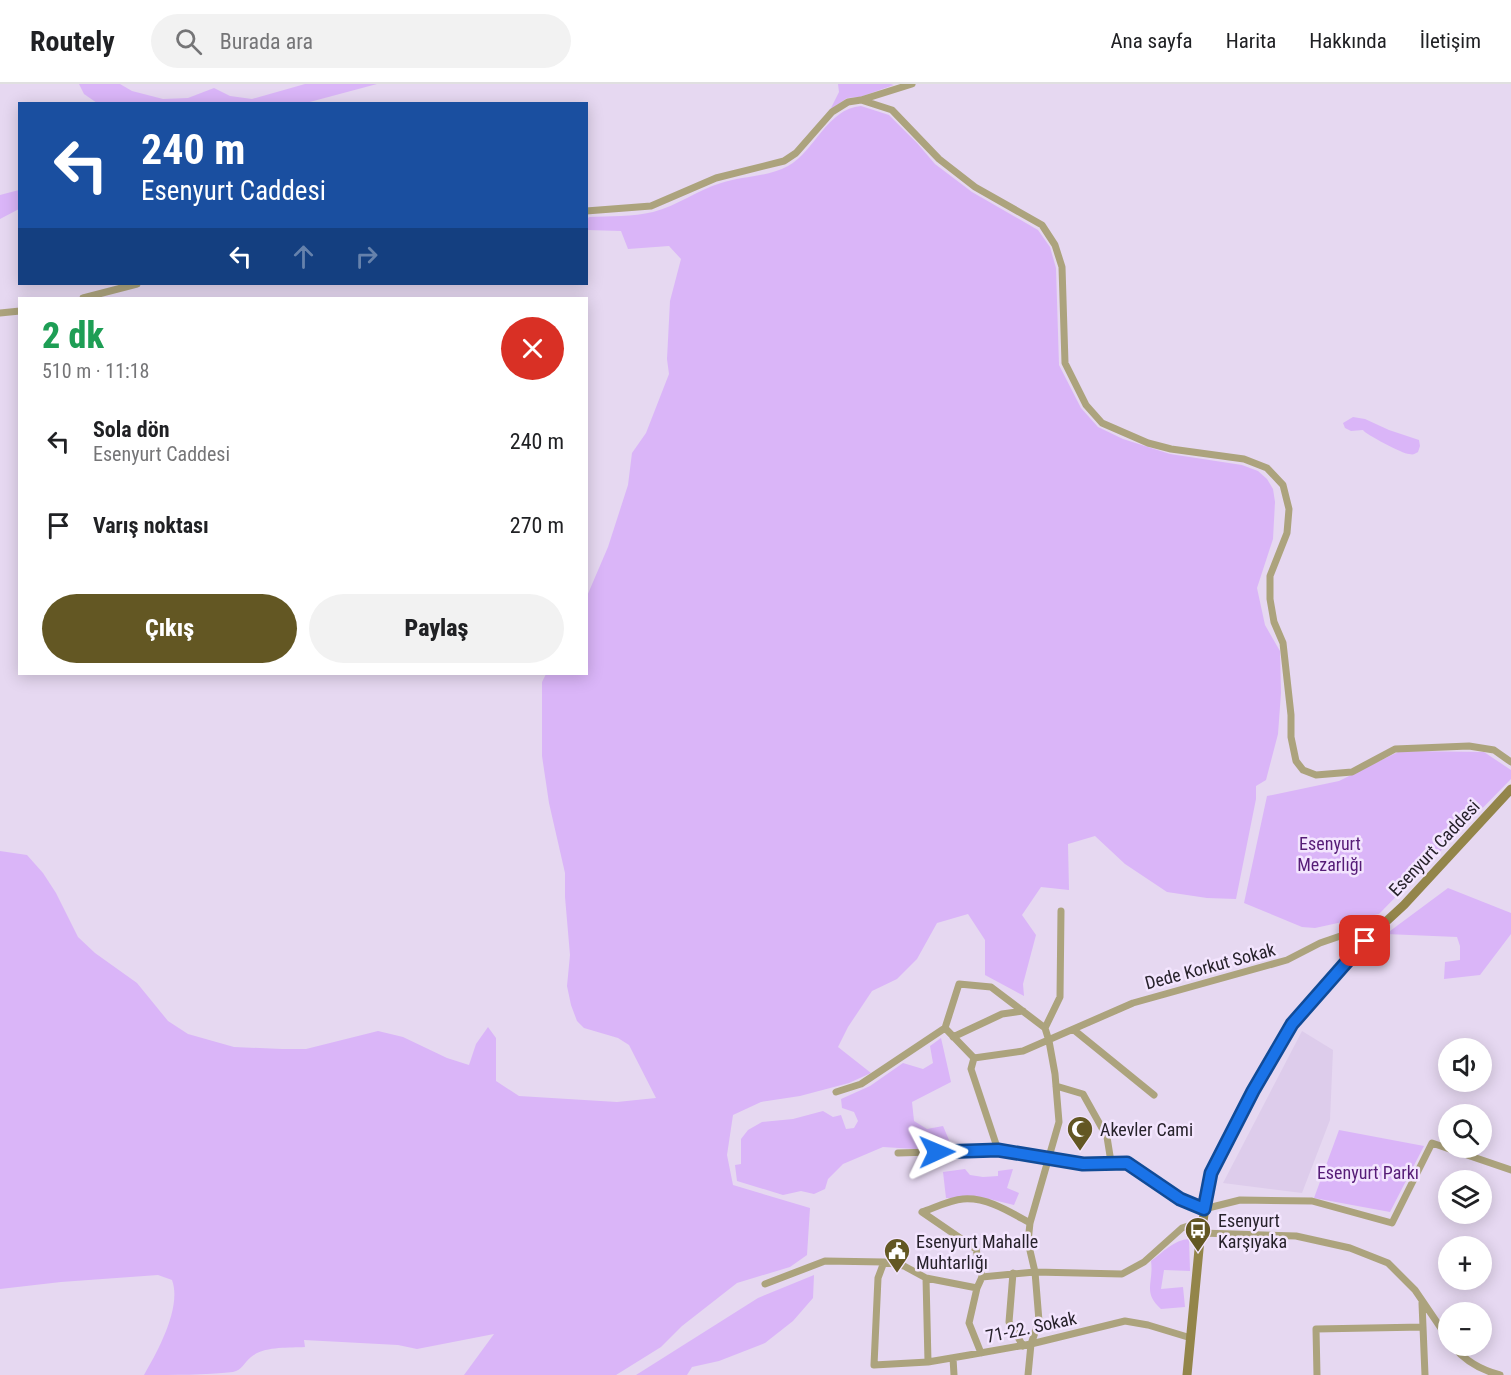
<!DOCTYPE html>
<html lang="tr">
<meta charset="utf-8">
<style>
body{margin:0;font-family:"Roboto Condensed",sans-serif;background:#f2f2f2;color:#202124;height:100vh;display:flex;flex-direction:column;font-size:22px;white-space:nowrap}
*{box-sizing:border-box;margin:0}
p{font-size:20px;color:#757577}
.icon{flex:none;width:33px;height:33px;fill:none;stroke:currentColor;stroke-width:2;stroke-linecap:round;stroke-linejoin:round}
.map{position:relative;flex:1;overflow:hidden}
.side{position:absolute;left:18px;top:213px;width:570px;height:378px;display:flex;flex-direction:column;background:#fff;border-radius:0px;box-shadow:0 3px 15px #0003}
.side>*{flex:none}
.banner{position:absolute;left:18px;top:18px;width:570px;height:183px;border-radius:0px;box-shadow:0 3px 15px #0003;background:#1a4fa0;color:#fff;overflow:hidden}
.buttons{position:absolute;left:1438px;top:954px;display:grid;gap:12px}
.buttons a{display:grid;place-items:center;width:54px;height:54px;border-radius:50%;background:#fff;box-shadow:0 3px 15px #0003;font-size:30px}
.pin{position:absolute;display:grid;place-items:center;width:51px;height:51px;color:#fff;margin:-26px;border-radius:12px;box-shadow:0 3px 9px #0006}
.me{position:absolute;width:66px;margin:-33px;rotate:89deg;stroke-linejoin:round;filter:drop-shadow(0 0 4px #0008)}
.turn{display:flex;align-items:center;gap:21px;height:126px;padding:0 24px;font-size:27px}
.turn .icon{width:78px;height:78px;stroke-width:2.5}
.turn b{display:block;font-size:42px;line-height:51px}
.lanes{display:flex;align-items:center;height:57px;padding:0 24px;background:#0003;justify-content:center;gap:30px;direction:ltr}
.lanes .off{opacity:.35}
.round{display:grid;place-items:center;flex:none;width:63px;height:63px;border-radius:32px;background:#f2f2f2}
.overview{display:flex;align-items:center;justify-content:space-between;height:102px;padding:0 24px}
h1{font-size:36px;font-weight:800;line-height:45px;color:#1e9e55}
.action{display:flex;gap:12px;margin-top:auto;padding:12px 24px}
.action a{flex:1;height:69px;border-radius:36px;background:#635723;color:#fff;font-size:24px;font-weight:800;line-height:69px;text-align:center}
.action a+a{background:#f2f2f2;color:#202124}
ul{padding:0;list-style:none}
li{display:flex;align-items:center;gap:18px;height:84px;padding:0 24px}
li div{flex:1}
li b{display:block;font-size:22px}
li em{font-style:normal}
header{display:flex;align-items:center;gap:36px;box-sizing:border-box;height:84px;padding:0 30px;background:#fff;border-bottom:2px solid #e0e0e0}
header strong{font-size:28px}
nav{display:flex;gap:33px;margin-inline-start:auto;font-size:21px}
.search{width:420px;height:54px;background:#f2f2f2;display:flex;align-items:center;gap:15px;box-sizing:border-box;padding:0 21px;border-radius:33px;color:#757577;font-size:22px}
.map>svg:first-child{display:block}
.built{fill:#ddcceb}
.green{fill:#dab5f8}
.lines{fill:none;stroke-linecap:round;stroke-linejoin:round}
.street{stroke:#aca37d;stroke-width:7}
.secondary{stroke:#93854a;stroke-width:9}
.route-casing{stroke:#114b97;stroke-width:15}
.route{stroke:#1a73e8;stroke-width:10}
.labels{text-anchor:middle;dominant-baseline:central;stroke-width:5;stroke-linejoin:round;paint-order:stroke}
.park-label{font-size:18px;fill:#561c77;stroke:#f3e5fe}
.street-label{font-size:18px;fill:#27222b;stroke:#f3e5fe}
.poi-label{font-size:18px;fill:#27222b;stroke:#f3e5fe;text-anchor:start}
</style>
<header>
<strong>Routely</strong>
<div class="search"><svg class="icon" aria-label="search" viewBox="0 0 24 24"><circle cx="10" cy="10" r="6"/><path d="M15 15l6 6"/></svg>Burada ara</div>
<nav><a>Ana sayfa</a><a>Harita</a><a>Hakkında</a><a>İletişim</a></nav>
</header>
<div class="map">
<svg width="1511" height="1291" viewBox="0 0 1511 1291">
<rect width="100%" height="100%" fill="#e6d8f1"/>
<!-- built -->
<path class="built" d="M 1302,947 L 1333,966 L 1330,1036 L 1302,1109 L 1223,1099 Z"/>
<!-- green -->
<path class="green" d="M 79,0 L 120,0 L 132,7 L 163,15 L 188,14 L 214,4 L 230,12 L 252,15 L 305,0 L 377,0 L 306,19 L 97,19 L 84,10 Z
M 838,0 L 891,0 L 894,1 L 860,13 L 847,14 L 830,26 L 839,8 Z
M 861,22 L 889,31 L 917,59 L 935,80 L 972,108 L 1038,146 L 1050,163 L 1056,184 L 1059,281 L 1081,324 L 1098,343 L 1123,355 L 1170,370 L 1242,381 L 1258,387 L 1267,395 L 1273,405 L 1275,418 L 1273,455 L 1257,504 L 1265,541 L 1280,567 L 1281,609 L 1278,650 L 1266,696 L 1256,702 L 1256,715 L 1236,815 L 1207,814 L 1167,808 L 1125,780 L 1095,752 L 1068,760 L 1069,806 L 1041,803 L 1022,831 L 1036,851 L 1023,900 L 1024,912 L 985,891 L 985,856 L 968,830 L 937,839 L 917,875 L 897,895 L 872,907 L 848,943 L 838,963 L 871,989 L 849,999 L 800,1012 L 761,1018 L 733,1031 L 727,1071 L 733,1101 L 810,1124 L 807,1171 L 790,1183 L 737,1199 L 682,1242 L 661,1263 L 616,1291 L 464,1291 L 494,1250 L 417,1265 L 398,1261 L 304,1256 L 305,1263 C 288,1264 264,1262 251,1273 C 244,1279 242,1286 233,1288 C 205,1291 173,1291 144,1291 C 158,1267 182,1223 172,1196 L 158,1191 L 61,1198 L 0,1205 L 0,767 L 27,771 L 43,789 L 56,809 L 78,853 L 95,869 L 137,899 L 168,937 L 188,950 L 234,963 L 282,965 L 306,965 L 378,947 L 403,953 L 447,974 L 469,981 L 476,960 L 488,943 L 496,954 L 496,997 L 519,1012 L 617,1018 L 656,1014 L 629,961 L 618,954 L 584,944 L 577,937 L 571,921 L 567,902 L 570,871 L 565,813 L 565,789 L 549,719 L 542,672 L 542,598 L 546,590 L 586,590 L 587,512 L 608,463 L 628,401 L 632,369 L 646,349 L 669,290 L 667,275 L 670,217 L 681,175 L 669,162 L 628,165 L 621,147 L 587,146 L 587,136 L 589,133 C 609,132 633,133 653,128 C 677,122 697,106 721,99 C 742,92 768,93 788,82 C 815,67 827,25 861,22 Z
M 19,106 L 19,125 L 0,135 L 0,111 Z
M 1353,333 L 1365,335 L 1389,346 L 1419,356 L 1420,362 L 1418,368 C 1414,370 1414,371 1409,370 C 1403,370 1365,350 1363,346 L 1351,347 L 1345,344 L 1343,339 Z
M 1400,667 L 1484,668 L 1511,686 L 1511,695 L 1379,830 L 1315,844 L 1302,843 L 1244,819 L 1267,712 L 1339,697 Z
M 1448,804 L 1511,829 L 1511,850 L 1480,891 L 1444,895 L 1445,878 L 1460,876 L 1460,862 L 1457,853 L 1386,850 Z
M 941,954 L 951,998 L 912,1018 L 914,1037 L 927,1045 L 943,1042 L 952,1063 L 915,1065 L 883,1063 L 843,1080 L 828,1095 L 825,1105 L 814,1110 L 801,1107 L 783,1111 L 737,1097 L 735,1081 L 741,1080 L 741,1055 L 748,1046 L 762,1038 L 793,1035 L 823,1027 L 833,1033 L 841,1031 L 846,1045 L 854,1044 L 858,1037 L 854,1028 L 842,1024 L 841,1015 L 870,1002 L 903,979 L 923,985 L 933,979 L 930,962 Z
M 1339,1046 L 1424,1062 L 1390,1128 L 1314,1114 Z
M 965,1085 L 970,1091 L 983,1093 L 998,1092 L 998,1087 L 1013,1085 L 1007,1104 L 1019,1109 L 1014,1121 L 985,1114 L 946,1114 L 943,1088 Z
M 1189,1155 L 1190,1187 L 1164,1186 L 1161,1205 L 1183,1203 L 1185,1223 L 1161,1225 C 1142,1208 1154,1199 1151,1177 C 1163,1168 1174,1156 1189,1155 Z
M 814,1191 L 813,1214 L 793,1237 L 765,1259 L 719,1277 L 692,1283 L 687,1291 L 636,1291 L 758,1214 Z"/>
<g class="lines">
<!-- street -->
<path class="street" d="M 861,16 L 912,0
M 586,127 L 651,122 L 716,94 L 784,77 L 796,69 L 832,28 L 848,18 L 861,16 L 892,26 L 939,75 L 975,103 L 1042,141 L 1055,161 L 1062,183 L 1065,279 L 1086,321 L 1102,339 L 1148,359 L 1171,365 L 1244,375 L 1267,384 L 1283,401 L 1289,425 L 1287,449 L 1270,492 L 1270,515 L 1274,538 L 1283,559 L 1291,631 L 1291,653 L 1296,677 L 1303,686 L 1316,691 L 1352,688 L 1395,665 L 1469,662 L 1494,666 L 1511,678
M 83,214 L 137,200
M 0,229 L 20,227
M 945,944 L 959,900 L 991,903 L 1045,944 L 1049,957 L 1055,990 L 1059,1038 L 1030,1139 L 1028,1158 L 1035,1188 L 1039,1237 L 1031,1260 L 1028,1291
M 945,944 L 974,974
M 1045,944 L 1060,913 L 1061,827
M 1074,946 L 1154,1011
M 953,953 L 1002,930 L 1023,927
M 974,974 L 1023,967 L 1133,919 L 1287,876 L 1320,859 L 1355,847 L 1380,844
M 974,974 L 971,985 L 998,1066
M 1056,1002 L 1083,1010 L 1107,1053 L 1111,1078
M 836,1008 L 861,1000 L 945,944
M 898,1069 L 998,1066 L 1083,1080 L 1127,1079 L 1180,1115 L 1204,1125 L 1240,1116 L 1312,1117 L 1392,1139 L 1432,1059 L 1511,1086
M 922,1128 L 976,1165 L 982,1193 L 977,1204 L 969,1239 L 981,1269
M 922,1128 C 934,1124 950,1116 963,1115 C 987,1113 1010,1128 1030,1139
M 1201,1149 L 1296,1152 L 1350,1164 L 1388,1179 L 1415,1206 L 1449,1256
M 884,1178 L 878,1194 L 874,1281 L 928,1278 L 969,1271 L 1031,1260 L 1125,1237 L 1148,1241 L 1191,1254
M 1013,1189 L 1009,1238 L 1023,1262
M 982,1193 L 1035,1188 L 1122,1190 L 1144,1178 L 1182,1144 L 1203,1137
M 926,1194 L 928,1278
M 765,1200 L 825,1177 L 884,1178 L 904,1182 L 926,1194 L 977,1204
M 1422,1219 L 1425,1291
M 1453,1262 C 1465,1277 1481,1286 1500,1291
M 953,1274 L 954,1291
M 1317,1291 L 1316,1245 L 1423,1243"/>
<!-- secondary -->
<path class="secondary" d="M 1187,1291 L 1200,1155 L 1211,1088 L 1253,1007 L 1292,940 L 1365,857 L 1404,821 L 1511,705"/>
</g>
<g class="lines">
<!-- route casing -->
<g class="route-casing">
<path id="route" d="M 937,1068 L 998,1066 L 1083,1080 L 1127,1079 L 1180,1115 L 1204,1125 L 1211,1089 L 1253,1007 L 1292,940 L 1365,857"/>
</g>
<!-- route -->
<use href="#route" class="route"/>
</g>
<!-- icons -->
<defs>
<g id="mosque-pin" transform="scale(1.35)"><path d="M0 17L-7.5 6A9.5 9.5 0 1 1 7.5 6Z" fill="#635723" stroke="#f3e5fe"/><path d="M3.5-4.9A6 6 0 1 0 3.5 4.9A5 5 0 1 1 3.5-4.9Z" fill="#fff"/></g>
<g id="bus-pin" transform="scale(1.35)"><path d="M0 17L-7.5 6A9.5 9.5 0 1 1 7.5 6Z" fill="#635723" stroke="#f3e5fe"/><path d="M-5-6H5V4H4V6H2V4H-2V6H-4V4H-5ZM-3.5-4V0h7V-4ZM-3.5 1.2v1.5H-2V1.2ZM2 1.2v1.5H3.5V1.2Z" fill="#fff"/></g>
<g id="civic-pin" transform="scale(1.35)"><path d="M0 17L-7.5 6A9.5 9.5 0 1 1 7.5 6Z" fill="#635723" stroke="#f3e5fe"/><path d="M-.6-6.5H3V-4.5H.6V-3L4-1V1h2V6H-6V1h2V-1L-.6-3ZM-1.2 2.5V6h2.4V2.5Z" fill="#fff"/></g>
</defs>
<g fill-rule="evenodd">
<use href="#mosque-pin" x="1080" y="1045"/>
<use href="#bus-pin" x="1198" y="1146"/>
<use href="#civic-pin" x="897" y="1167"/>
</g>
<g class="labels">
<!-- park labels -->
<g class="park-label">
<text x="1330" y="759">Esenyurt<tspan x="1330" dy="21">Mezarlığı</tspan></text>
<text x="1368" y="1088">Esenyurt Parkı</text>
</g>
<!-- street labels -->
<g class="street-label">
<text transform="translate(1434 764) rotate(-47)">Esenyurt Caddesi</text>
<text transform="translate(1210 882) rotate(-15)">Dede Korkut Sokak</text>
<text transform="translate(1031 1243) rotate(-12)">71-22. Sokak</text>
</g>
<!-- poi labels -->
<g class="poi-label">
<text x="1100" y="1045">Akevler Cami</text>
<text x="1218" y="1136">Esenyurt<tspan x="1218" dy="21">Karşıyaka</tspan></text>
<text x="916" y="1157">Esenyurt Mahalle<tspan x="916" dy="21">Muhtarlığı</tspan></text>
</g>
</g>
</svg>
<div class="buttons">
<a><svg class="icon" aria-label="sound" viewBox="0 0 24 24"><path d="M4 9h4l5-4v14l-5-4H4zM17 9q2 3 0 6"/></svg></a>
<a><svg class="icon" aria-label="search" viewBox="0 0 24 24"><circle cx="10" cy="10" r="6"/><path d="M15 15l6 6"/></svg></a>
<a><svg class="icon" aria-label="layers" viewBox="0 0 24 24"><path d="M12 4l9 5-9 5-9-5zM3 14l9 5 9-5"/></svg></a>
<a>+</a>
<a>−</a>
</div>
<div class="pin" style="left:1365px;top:857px;background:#d93025"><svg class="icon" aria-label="arrive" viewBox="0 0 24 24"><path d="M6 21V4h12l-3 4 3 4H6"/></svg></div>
<svg class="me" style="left:937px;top:1068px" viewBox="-20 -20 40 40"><path d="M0-17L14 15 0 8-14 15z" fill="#1a73e8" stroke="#fff" stroke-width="4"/></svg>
<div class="banner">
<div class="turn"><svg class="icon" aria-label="left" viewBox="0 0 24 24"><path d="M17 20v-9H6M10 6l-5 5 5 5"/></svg><div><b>240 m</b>Esenyurt Caddesi</div></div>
<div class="lanes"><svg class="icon" aria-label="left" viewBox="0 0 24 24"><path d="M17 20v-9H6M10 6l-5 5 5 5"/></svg><svg class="icon off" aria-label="ahead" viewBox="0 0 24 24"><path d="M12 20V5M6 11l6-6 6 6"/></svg><svg class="icon off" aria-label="right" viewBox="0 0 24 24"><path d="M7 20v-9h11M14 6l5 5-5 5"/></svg></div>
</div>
<section class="side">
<div class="overview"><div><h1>2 dk</h1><p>510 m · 11:18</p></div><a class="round" style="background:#d93025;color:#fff"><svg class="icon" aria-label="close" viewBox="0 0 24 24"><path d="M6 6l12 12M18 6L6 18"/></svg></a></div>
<ul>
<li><svg class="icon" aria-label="left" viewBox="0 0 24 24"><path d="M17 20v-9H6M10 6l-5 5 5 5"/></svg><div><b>Sola dön</b><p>Esenyurt Caddesi</p></div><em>240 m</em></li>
<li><svg class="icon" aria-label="arrive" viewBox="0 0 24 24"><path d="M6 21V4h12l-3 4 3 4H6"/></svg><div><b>Varış noktası</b></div><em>270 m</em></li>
</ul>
<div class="action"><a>Çıkış</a><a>Paylaş</a></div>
</section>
</div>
